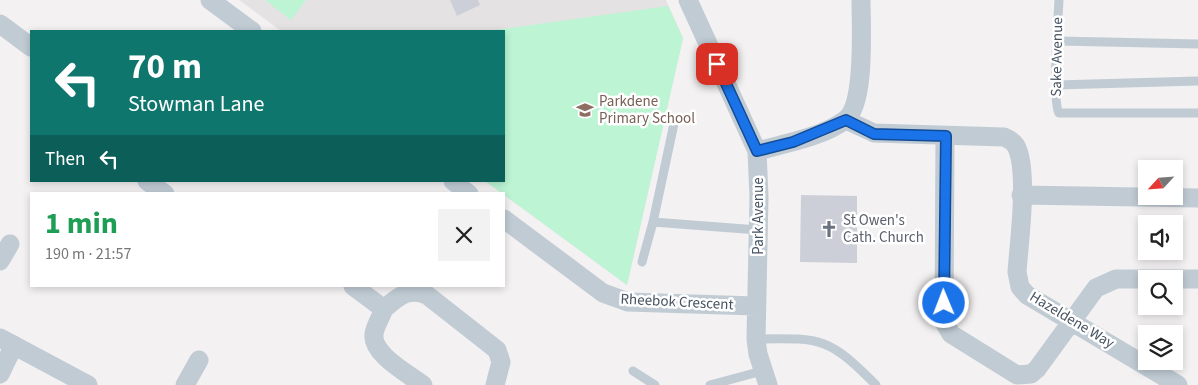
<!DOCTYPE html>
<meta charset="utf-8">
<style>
body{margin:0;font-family:"Source Sans 3",sans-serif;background:#f2f2f2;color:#222;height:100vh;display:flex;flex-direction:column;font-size:19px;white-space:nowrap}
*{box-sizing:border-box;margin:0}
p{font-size:16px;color:#767676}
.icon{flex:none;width:28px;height:28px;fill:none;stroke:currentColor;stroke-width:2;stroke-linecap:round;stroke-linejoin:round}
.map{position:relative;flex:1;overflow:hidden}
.sheet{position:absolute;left:30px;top:192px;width:475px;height:95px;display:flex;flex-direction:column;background:#fff;border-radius:0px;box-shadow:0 2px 8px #0003}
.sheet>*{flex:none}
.banner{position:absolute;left:30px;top:30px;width:475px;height:152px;border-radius:0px;box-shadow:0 2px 8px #0003;background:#0f766e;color:#fff;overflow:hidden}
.needle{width:32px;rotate:244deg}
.fabs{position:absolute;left:1138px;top:160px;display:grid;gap:10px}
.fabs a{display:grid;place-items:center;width:45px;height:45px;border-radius:0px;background:#fff;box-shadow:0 2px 8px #0003;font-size:25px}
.pin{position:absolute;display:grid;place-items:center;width:42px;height:42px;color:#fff;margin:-21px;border-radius:10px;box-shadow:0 2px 8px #0006}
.me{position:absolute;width:55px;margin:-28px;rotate:359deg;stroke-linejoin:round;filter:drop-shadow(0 0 4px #0008)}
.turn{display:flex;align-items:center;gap:18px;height:105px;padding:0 15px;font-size:22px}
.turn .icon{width:65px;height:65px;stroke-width:2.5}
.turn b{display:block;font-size:35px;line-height:42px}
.then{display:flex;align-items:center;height:48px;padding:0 15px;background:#0003;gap:10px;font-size:19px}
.round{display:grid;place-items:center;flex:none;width:52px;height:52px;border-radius:0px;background:#f2f2f2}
.overview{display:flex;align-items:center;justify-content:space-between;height:85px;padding:0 15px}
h1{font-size:30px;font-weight:700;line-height:38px;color:#1e9e55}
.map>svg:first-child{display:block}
.education{fill:#e5e2e3}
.green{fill:#bcf4d4}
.building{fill:#cccfd7}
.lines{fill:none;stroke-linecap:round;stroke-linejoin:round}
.lane{stroke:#c0cbd4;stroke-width:9}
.street{stroke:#c0cbd4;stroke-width:19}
.route-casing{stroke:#114b97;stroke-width:12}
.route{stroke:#1a73e8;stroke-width:9}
.labels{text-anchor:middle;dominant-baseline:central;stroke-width:5;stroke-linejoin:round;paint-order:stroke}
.street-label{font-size:15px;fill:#465361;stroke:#fff}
.education-label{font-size:15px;fill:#785e54;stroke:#fff;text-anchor:start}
.worship-label{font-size:15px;fill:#5b616d;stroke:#fff;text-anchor:start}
</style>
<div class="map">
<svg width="1198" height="385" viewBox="0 0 1198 385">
<rect width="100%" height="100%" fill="#f3f1f1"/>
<!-- education -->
<path class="education" d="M 239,0 L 666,0 L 683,38 L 627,285 L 485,181 L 504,181 L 504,31 L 281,31 Z"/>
<!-- green -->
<path class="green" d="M 265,0 L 306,0 L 291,20 Z
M 668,6 L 683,38 L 627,285 L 485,181 L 504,181 L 504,31 L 488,31 Z"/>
<!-- building -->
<path class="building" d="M 450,0 L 478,0 L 480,5 L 457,16 Z
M 801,195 L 857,196 L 857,263 L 800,262 Z"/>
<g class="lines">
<!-- lane -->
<path class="lane" d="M 1059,0 C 1058,19 1052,102 1059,113 L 1198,113
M 1058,41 L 1198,44
M 1056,85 L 1198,81
M 675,119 L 653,222 L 758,230
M 642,262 L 653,222
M 756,339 C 823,338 828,337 876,385
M 633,371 L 655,385
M 710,385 L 762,371"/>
<!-- street -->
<path class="street" d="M 210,0 L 252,31
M 688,0 L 757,151 L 759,197 L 756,339 L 758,354 L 768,385
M 0,24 L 31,47
M 846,120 L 874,133 L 1004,137 C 1009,139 1013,141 1016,146 C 1029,170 1019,243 1017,272 L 1020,287 L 1027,295 L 1178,385
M 945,136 L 944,322 L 951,334 L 1017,375 L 1031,374 L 1037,369 L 1096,288 L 1116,279 L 1198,279
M 757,151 C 783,144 823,137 845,120 C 866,105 861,26 861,0
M 147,181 L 165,194
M 453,181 L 469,194
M 1021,195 L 1198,198
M 504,219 L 603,293 L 628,302 L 756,306
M 0,261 L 10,244
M 353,286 L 384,309 C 381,317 375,326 374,334 C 371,354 409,374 423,385
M 384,309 C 398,297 408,287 427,295 L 497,350 L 501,362 L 495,385
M 0,338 L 88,385
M 0,374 L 14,345
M 185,385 L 199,360"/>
</g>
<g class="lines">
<!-- route casing -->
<g class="route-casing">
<path id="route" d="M 717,64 L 757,151 L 793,142 L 846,120 L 874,134 L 946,136 L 944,303"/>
</g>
<!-- route -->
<use href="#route" class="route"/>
</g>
<!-- icons -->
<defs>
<g id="school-bare" transform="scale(1.35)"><path d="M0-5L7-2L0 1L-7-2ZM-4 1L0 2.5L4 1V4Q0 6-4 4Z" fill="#8d6e63" stroke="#fff" stroke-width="2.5" paint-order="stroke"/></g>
<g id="church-bare" transform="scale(1.35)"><path d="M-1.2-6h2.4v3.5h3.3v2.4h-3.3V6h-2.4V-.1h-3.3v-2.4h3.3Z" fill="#6b7280" stroke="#fff" stroke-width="2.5" paint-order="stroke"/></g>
</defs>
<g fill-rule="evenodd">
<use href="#school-bare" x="585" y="110"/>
<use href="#church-bare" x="829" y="229"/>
</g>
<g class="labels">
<!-- street labels -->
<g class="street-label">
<text transform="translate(1057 57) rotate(-89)">Sake Avenue</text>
<text transform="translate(758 216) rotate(-90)">Park Avenue</text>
<text transform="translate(677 302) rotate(3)">Rheebok Crescent</text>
<text transform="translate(1072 320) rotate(31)">Hazeldene Way</text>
</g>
<!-- education labels -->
<g class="education-label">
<text x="599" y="101">Parkdene<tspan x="599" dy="17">Primary School</tspan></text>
</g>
<!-- worship labels -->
<g class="worship-label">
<text x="843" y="220">St Owen's<tspan x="843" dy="17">Cath. Church</tspan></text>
</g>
</g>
</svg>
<div class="fabs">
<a><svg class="needle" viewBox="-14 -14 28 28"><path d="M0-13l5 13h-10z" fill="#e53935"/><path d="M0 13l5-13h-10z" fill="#767676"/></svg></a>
<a><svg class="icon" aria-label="sound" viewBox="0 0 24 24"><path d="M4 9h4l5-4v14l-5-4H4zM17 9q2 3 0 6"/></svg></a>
<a><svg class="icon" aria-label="search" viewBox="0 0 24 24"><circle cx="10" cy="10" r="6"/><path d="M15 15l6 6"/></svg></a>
<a><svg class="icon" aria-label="layers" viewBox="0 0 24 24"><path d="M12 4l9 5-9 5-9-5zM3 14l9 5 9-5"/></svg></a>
</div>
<div class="pin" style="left:717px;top:64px;background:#d93025"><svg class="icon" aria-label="arrive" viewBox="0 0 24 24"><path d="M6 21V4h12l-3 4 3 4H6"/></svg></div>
<svg class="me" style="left:944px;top:303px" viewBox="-20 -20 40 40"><circle r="17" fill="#1a73e8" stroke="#fff" stroke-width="3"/><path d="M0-11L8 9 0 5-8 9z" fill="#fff"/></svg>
<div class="banner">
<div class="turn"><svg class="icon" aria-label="left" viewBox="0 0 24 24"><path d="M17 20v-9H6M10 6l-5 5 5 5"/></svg><div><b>70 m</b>Stowman Lane</div></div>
<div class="then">Then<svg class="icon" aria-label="left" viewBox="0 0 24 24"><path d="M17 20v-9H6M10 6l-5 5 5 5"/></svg></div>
</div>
<section class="sheet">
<div class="overview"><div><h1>1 min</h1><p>190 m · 21:57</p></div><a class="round"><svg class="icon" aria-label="close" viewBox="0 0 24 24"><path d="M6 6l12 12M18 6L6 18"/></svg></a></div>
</section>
</div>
